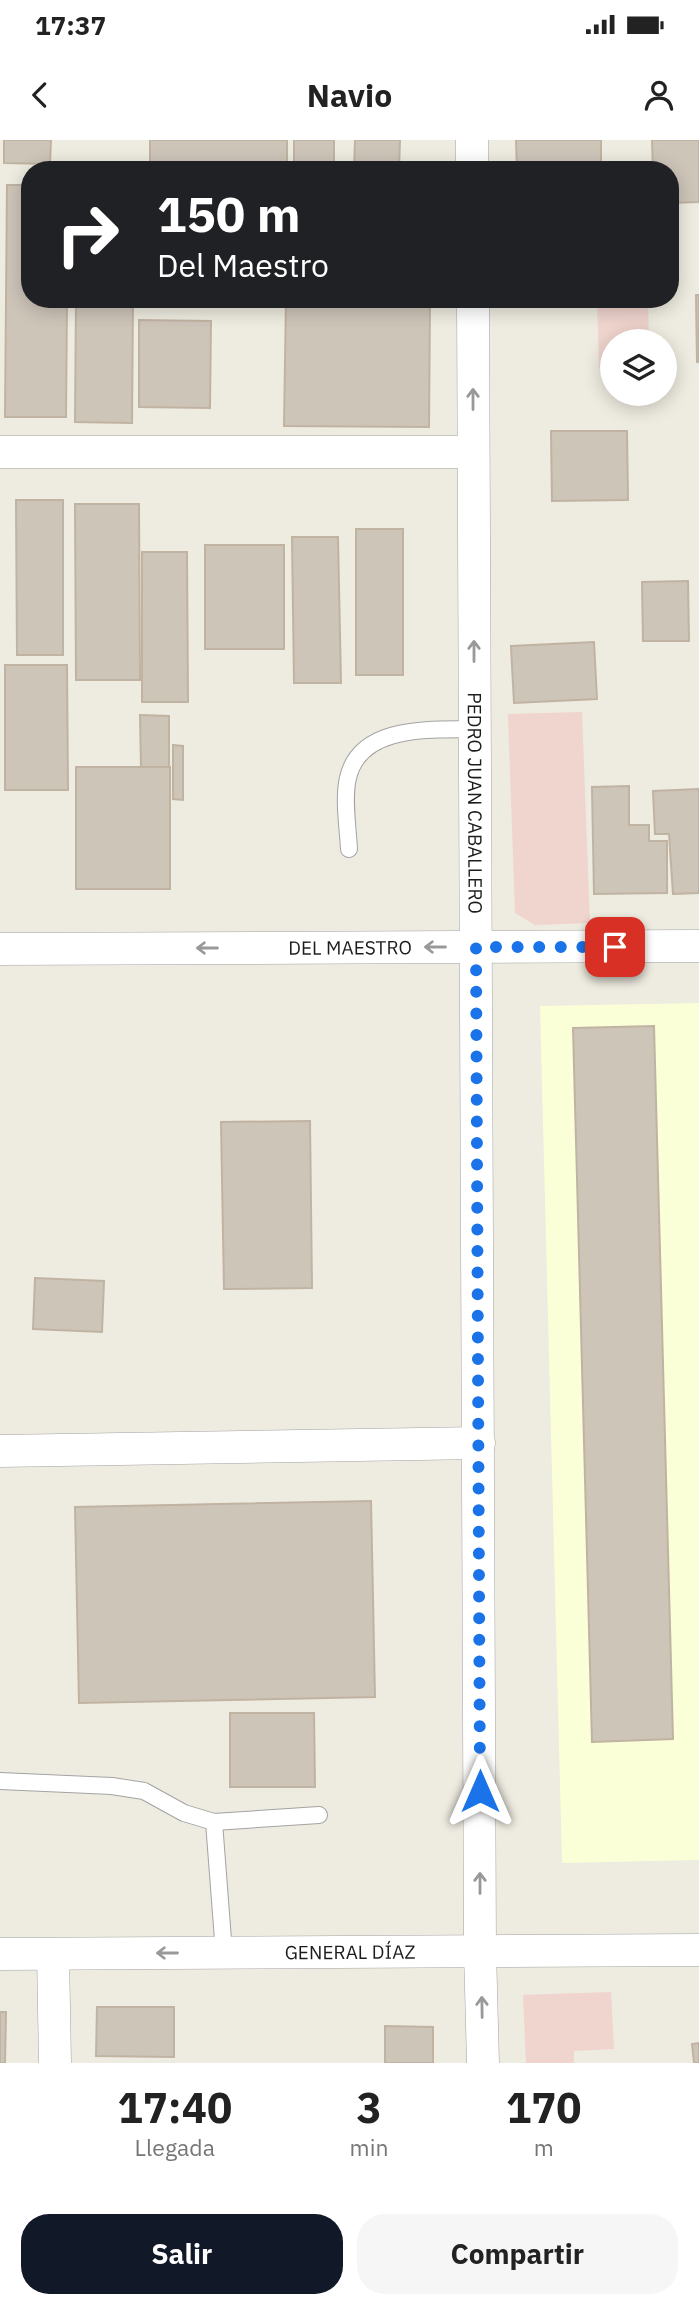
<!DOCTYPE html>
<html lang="es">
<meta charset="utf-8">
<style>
body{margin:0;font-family:"IBM Plex Sans",sans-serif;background:#f6f6f6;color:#222;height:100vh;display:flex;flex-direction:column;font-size:26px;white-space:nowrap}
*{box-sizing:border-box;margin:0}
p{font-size:23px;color:#767676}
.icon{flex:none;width:38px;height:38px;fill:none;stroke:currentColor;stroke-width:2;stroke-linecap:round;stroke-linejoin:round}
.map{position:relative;height:1923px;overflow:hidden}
.sheet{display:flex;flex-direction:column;background:#fff;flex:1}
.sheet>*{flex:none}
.banner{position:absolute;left:21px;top:21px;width:658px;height:147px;border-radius:28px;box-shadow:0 4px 18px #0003;background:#202124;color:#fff;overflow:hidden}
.tools{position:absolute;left:600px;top:189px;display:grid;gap:14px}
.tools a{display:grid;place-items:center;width:77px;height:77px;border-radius:50%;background:#fff;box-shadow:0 4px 18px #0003;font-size:35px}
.pin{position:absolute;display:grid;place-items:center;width:60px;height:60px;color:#fff;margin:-30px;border-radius:14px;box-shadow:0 4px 10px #0006}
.me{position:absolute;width:77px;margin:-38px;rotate:0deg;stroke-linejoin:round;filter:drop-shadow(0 0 5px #0008)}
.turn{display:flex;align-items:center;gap:24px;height:147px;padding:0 21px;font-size:32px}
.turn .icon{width:91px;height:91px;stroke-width:2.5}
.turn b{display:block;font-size:49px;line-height:60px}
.eta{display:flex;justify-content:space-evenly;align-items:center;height:119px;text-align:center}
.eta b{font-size:42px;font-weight:700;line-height:49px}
.action{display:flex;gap:14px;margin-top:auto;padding:14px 21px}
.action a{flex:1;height:80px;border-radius:28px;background:#111827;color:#fff;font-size:28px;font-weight:700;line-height:80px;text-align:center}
.action a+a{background:#f6f6f6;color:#222}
.status{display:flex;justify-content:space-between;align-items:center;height:49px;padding:0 35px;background:#fff;direction:ltr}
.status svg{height:19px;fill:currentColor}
header{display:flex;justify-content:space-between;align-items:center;height:91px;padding:0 21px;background:#fff;font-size:32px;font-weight:700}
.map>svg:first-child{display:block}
.commercial{fill:#f0d4ce}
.education{fill:#faffd8}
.building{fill:#cec5b9;stroke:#c0b3a2;stroke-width:2}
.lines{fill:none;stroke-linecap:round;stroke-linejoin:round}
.service-casing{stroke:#a3a3a3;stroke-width:18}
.minor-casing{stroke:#a3a3a3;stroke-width:33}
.service{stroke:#fff;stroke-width:16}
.minor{stroke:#fff;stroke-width:32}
.oneway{stroke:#999}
.route{stroke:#1a73e8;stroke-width:12;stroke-dasharray:0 21.6}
.labels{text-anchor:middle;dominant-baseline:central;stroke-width:5;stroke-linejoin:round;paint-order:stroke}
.street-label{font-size:19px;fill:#1c1c1c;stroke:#fff}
</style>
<div class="status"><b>17:37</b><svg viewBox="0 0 49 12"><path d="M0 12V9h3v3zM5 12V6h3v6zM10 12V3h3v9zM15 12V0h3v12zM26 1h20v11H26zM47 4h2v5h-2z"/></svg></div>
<header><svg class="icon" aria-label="back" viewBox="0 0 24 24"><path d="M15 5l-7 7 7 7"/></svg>Navio<svg class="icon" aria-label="person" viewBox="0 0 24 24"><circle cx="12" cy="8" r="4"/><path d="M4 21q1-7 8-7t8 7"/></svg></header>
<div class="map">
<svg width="699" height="1923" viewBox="0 0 699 1923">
<rect width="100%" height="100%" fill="#eeebe0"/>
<!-- commercial -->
<path class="commercial" d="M 597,159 L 648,159 L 649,201 L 612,201 L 612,228 L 599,228 Z
M 582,572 L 590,783 L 535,785 L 515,773 L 508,574 Z
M 611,1852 L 614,1909 L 574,1911 L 574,1923 L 526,1923 L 523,1855 Z"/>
<!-- education -->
<path class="education" d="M 699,863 L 699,1720 L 562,1723 L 540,866 Z"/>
<!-- building -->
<path class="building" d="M 4,0 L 51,0 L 50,24 L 4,23 Z
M 150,0 L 287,0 L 287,30 L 150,30 Z
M 294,0 L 334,0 L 334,30 L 294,30 Z
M 355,0 L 400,0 L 399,30 L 354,30 Z
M 516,0 L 601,0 L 601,30 L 517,30 Z
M 652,0 L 699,0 L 699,62 L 670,63 L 670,30 L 653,30 Z
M 7,45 L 30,45 L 30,159 L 67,159 L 66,277 L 5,277 Z
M 696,155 L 699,155 L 699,222 L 697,222 Z
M 76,159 L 133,159 L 132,283 L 75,282 Z
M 286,159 L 430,159 L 429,287 L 284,286 Z
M 139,180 L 211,181 L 210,268 L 139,267 Z
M 551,291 L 627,291 L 628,360 L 552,361 Z
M 16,360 L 63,360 L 63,515 L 17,515 Z
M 75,364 L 139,364 L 140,540 L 76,540 Z
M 356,389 L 403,389 L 403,535 L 356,535 Z
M 292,397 L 338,397 L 341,543 L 294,543 Z
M 205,405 L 284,405 L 284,509 L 205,509 Z
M 142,412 L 187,412 L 188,562 L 142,562 Z
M 688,441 L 689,501 L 643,501 L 642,442 Z
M 594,502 L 597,559 L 514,563 L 511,506 Z
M 5,525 L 67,525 L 68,650 L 5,650 Z
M 140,575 L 169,576 L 169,627 L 141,627 Z
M 173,605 L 183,606 L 183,660 L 173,659 Z
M 76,627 L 170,627 L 170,749 L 76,749 Z
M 629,646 L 629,685 L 649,685 L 649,701 L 667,701 L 667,753 L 594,754 L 592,647 Z
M 699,649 L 699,753 L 673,754 L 669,694 L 655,694 L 653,651 Z
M 654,886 L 673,1599 L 592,1602 L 573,888 Z
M 310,981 L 312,1148 L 224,1149 L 221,982 Z
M 35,1138 L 104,1141 L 102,1192 L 33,1189 Z
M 371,1361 L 375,1557 L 79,1563 L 75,1367 Z
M 230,1573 L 314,1573 L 315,1647 L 230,1647 Z
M 97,1867 L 174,1867 L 174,1917 L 96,1916 Z
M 0,1872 L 6,1872 L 5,1923 L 0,1923 Z
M 385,1886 L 433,1887 L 433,1923 L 385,1923 Z
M 699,1903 L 699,1923 L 694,1923 L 692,1904 Z"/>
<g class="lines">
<!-- service casing -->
<g class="service-casing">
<path id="service" d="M 349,709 C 348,689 343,658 348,638 C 360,584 432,590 474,589
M 0,1641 L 112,1646 L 144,1651 L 184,1673 L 214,1682 L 319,1675
M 214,1682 L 224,1813"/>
</g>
<!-- minor casing -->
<g class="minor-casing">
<g id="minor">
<path d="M 472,0 L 472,30"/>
<path id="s1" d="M 473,159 L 480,1811 L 483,1923"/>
<path d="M 0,312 L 473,312"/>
<path id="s2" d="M 0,809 L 699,806"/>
<path d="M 0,1311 L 479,1303"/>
<path id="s3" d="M 0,1814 L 699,1810"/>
<path d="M 53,1814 L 55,1923"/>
</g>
</g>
<!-- service -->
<use href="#service" class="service"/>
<!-- minor -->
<use href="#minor" class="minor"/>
</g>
<!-- one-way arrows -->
<defs><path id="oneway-shaft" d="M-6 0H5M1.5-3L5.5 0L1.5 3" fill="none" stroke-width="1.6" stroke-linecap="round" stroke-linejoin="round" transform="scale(1.75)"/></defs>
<g class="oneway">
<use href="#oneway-shaft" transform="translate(473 259) rotate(-90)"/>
<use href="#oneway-shaft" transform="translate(474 511) rotate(-90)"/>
<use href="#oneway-shaft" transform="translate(435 807) rotate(180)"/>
<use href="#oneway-shaft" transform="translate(207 808) rotate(180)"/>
<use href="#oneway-shaft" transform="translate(480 1743) rotate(-90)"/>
<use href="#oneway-shaft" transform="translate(167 1813) rotate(180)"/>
<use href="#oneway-shaft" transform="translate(482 1867) rotate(-91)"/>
</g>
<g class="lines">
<!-- route -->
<path class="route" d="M 480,1651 L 476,807 L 615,807"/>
</g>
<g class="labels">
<!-- street labels -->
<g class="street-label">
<text stroke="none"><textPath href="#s1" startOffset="504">PEDRO JUAN CABALLERO</textPath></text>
<text stroke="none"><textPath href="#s2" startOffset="350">DEL MAESTRO</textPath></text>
<text stroke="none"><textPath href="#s3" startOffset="350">GENERAL DÍAZ</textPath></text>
</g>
</g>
</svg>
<div class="tools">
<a><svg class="icon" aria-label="layers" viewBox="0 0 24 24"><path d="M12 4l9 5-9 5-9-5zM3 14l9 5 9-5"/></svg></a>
</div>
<div class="pin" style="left:615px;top:807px;background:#d93025"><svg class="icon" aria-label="arrive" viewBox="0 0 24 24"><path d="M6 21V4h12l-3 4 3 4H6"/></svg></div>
<svg class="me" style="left:480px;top:1651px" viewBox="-20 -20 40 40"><path d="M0-17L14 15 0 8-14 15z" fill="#1a73e8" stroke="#fff" stroke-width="4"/></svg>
<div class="banner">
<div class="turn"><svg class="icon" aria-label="right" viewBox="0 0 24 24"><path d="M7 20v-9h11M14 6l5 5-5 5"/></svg><div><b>150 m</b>Del Maestro</div></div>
</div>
</div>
<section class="sheet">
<div class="eta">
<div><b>17:40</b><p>Llegada</p></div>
<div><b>3</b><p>min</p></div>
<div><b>170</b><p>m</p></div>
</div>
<div class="action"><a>Salir</a><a>Compartir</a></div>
</section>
